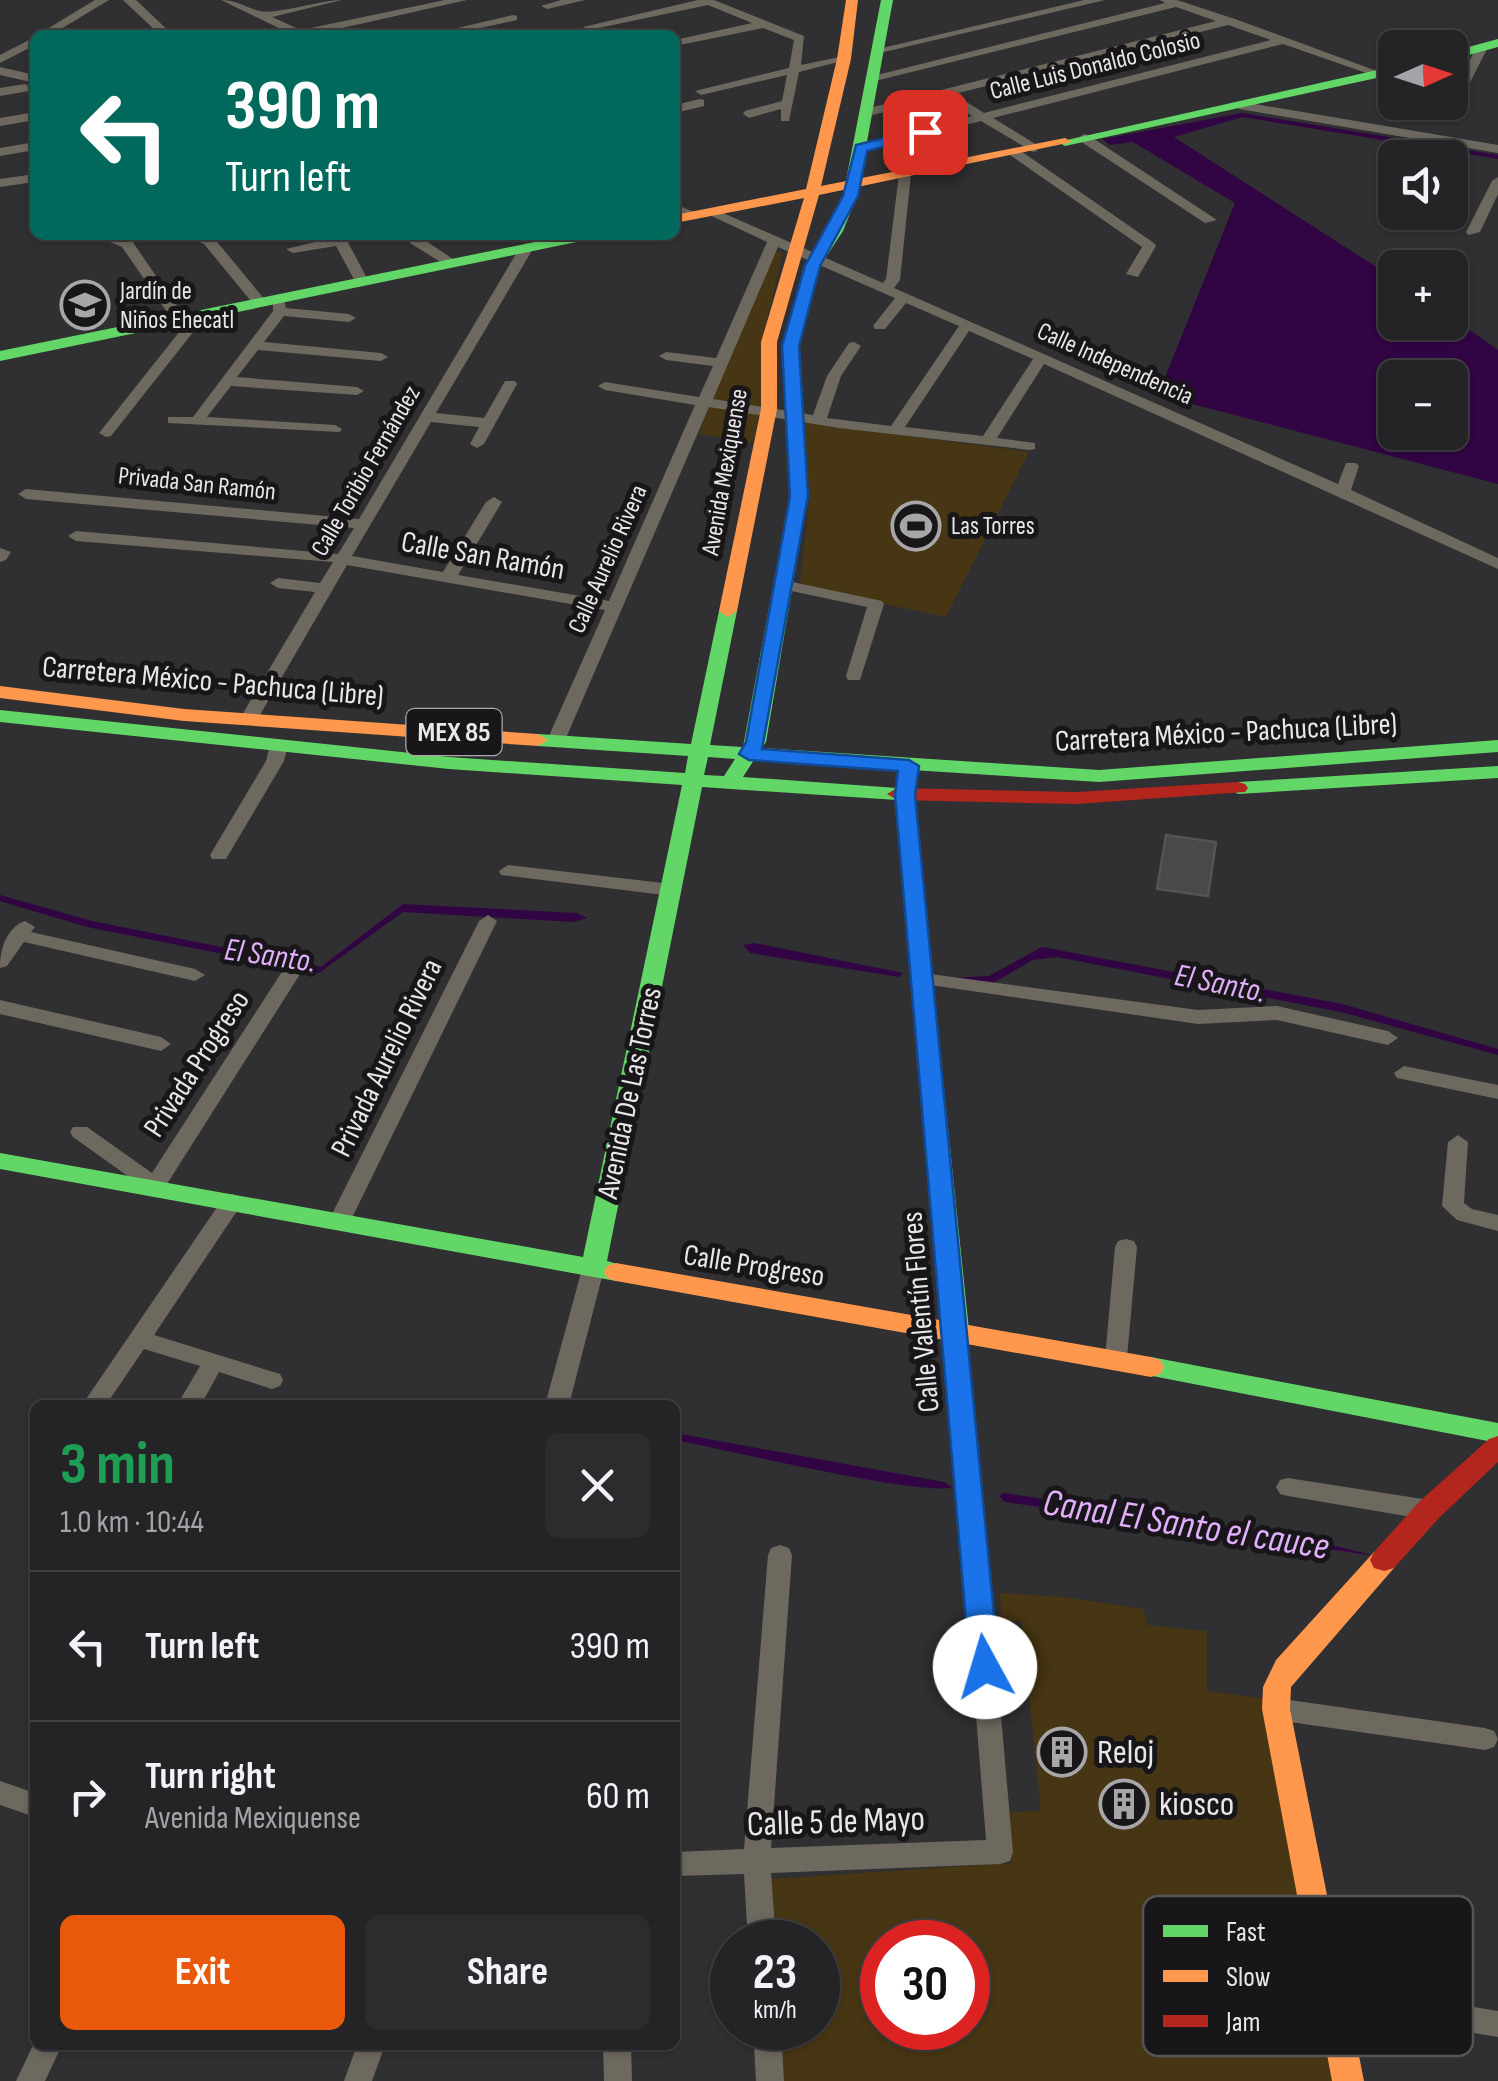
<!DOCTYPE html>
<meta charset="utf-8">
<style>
body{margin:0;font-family:"Sofia Sans Condensed",sans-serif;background:#2c2b2d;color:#f1f3f6;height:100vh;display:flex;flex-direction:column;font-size:38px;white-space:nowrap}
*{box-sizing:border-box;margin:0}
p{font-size:32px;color:#a3a4a7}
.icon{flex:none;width:55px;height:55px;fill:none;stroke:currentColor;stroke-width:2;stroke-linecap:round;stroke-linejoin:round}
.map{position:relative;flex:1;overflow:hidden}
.sheet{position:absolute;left:30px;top:1400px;width:650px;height:650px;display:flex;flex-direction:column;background:#242325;border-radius:15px;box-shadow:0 2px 8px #0004,0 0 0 2px #414042}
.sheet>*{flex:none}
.top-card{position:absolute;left:30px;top:30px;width:650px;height:210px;border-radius:15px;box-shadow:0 2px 8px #0004,0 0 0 2px #414042;background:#00695c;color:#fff;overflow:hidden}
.needle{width:65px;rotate:87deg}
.buttons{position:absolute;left:1378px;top:30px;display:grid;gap:20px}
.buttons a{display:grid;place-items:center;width:90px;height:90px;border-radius:15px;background:#242325;box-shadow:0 2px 8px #0004,0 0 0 2px #414042;font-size:50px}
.speed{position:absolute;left:710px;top:1920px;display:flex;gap:20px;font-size:50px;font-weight:700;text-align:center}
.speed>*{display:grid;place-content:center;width:130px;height:130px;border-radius:50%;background:#242325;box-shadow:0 2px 8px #0004,0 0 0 2px #414042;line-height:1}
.speed small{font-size:25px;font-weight:400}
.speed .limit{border:15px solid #d22;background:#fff;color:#111}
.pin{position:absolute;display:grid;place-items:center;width:85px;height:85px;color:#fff;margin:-42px;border-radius:20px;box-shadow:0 5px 15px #0006}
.me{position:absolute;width:110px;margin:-55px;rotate:354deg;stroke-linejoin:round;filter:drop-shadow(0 0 8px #0008)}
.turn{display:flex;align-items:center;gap:35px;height:210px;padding:0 30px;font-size:45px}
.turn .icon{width:130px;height:130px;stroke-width:2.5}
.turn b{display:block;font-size:70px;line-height:85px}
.round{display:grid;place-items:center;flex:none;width:105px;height:105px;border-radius:15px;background:#2c2b2d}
.overview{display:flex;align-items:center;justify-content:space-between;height:170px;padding:0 30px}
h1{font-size:60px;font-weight:700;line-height:75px;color:#1e9e55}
.cta{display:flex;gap:20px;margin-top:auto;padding:20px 30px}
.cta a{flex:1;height:115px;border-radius:15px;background:#ea580c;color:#fff;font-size:40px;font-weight:700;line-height:115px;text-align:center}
.cta a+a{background:#2c2b2d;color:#f1f3f6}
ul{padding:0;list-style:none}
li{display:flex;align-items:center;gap:30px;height:150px;padding:0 30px;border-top:2px solid #414042}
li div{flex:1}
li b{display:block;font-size:38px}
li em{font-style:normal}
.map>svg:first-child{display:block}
.green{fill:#473613;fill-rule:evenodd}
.water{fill:#310444;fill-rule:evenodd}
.building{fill:#49484a;stroke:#555455;stroke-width:2.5}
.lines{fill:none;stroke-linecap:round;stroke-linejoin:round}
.street{fill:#6e695f;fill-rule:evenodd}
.fast{fill:#63d668;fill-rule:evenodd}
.slow{fill:#ff974d;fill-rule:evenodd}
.jam{fill:#b3261e;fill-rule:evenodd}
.route{fill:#1a73e8;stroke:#114b97;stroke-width:2.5}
.labels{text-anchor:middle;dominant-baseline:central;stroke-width:10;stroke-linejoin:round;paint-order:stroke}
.far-street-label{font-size:25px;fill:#e8e6e9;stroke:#181618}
.far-poi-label{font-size:25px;fill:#e8e6e9;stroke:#181618;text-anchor:start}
.shield{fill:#181618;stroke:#aaa8aa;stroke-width:2.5}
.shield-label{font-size:28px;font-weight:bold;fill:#e8e6e9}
.street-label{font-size:30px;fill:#e8e6e9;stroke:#181618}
.water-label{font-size:32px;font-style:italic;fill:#e1affd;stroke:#181618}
.near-poi-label{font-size:35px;fill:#e8e6e9;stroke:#181618;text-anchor:start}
.near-street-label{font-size:35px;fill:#e8e6e9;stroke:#181618}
.near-water-label{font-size:38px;font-style:italic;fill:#e1affd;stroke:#181618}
.key{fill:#181618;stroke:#565457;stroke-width:2.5}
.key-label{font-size:28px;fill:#e8e6e9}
</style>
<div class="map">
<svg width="1498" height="2081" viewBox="0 0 1498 2081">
<rect width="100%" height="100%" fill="#302f31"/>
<!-- green -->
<path class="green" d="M 773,251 L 783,253 L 762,340 L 761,406 L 753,443 L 699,434 L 747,306 Z
M 805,422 L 1029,452 L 946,617 L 800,586 L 809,498 Z
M 1000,1593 L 1063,1597 L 1144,1609 L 1147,1625 L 1207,1631 L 1207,1691 L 1275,1700 L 1358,2081 L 778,2081 L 776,2028 L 818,2028 L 818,1942 L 772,1942 L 770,1879 L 1012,1863 L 1006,1812 L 1041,1811 L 1021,1621 L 1001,1621 ZM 882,1942 L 968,1942 L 968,2028 L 882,2028 Z"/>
<!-- water -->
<path class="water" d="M 1242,113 L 1498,155 L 1498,159 L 1243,117 L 1174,137 L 1395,279 L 1395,322 L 1450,322 L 1450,316 L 1498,350 L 1498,484 L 1158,395 L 1235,203 L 1133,142 L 1109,145 L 1103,139 ZM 1395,378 L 1450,378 L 1450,432 L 1395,432 Z
M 0,895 L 92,921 L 321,967 L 403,904 L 577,913 L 587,918 L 574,922 L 403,912 L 319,973 L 87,927 L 0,901 Z
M 754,943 L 903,973 L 899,977 L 750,953 L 743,945 Z
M 1042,947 L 1342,1004 L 1498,1049 L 1498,1055 L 1341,1012 L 1057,957 L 1033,960 L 993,983 L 948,978 L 989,976 Z
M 675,1433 L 944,1482 L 952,1487 C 927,1498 718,1448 675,1440 Z
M 1004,1493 L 1315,1541 L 1376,1556 L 1005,1502 L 999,1496 Z"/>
<!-- building -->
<path class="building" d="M 1166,835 L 1216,842 L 1208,896 L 1157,889 Z
M1107 1803a17 17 0 1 1 34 0a17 17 0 1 1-34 0Z"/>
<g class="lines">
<!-- street -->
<path class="street" d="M 95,0 L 109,0 L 51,35 L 37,35 Z
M 123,0 L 136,0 L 173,35 L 160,35 Z
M 221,0 C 237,0 246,8 260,11 C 276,15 320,0 342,0 L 272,17 L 301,30 L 445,0 L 467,0 L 311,35 L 293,35 Z
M 561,0 L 585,0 L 547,9 L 541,6 Z
M 698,0 L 714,0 L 804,36 L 801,65 L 844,56 L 850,59 L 799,72 L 789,121 L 781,121 L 781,109 L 749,118 L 743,114 L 745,111 L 782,101 L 787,75 L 701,95 L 695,91 L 789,68 L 794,40 L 763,28 L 675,46 L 675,40 L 752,23 L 708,5 L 589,30 L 583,27 Z
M 1084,0 L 1105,0 L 880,53 L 874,50 Z
M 1160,0 L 1177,0 L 1235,19 L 1385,74 L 1375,76 L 1283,44 L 993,118 L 1037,145 L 1037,151 L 1033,152 L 981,121 L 861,152 L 855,148 L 972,116 L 942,97 L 869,116 L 863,112 L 865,109 L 1216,21 L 1176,7 L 875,81 L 869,77 L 1165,3 ZM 1228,25 L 1271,40 L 984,113 L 954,94 Z
M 513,15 L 517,16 L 517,20 L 449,35 L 427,35 Z
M 548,31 L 553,35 L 536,35 L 538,33 Z
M 35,37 L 35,45 L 0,63 L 0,55 Z
M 1482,44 L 1488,47 L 1460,102 L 1450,105 L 1476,47 Z
M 0,67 L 35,75 L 35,83 L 0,75 Z
M 25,84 L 31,88 L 29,91 L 0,96 L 0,88 Z
M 700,99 L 704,100 L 704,106 L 675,113 L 675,105 Z
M 1243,102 L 1498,145 L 1498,153 L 1239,109 L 1239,103 Z
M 35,112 L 35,120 L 0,126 L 0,118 Z
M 1084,134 L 1088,135 L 1217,220 L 1205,223 L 1080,141 L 1078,138 Z
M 35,142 L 35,150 L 0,156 L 0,148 Z
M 1010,149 L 1018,149 L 1154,243 L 1156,246 L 1138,277 L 1126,274 L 1142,247 L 1010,155 Z
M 905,170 L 911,174 L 900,280 L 894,288 L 1338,484 L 1346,463 L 1356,463 L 1359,466 L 1351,490 L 1498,558 L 1498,569 L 1044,364 L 997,438 L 1035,443 L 1035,449 L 1030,450 L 839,428 L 709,407 L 566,738 L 557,743 L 548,738 L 605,610 L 347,565 L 257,720 L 248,725 L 239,720 L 315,592 L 278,588 L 270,583 L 278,578 L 320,583 L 333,562 L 76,541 L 68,536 L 76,531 L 338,554 L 354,528 L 26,499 L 18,494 L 26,489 L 359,519 L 520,247 L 527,243 L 534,247 L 436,413 L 484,418 L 505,381 L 515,381 L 517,384 L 484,444 L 477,448 L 470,444 L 479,427 L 431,422 L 352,556 L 443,572 L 486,502 L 494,497 L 502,502 L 458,575 L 609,601 L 695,405 L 605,390 L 598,386 L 605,382 L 699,397 L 713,366 L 666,360 L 659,356 L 666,352 L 716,358 L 767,242 L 703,212 L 714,209 L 883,283 L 886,279 L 899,174 ZM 778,247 L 895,298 L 873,326 L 875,329 L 885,329 L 906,303 L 959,326 L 891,426 L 827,418 L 841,376 L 861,346 L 854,342 L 849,343 L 827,376 L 813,415 L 713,399 ZM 969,331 L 1033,359 L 983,436 L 905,427 Z
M 35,174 L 35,182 L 0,187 L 0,179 Z
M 1498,177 L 1498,194 L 1480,232 L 1468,235 L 1466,232 L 1492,181 Z
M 675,204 L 696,213 L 697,216 L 691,220 L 675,213 Z
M 93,235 L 113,235 L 132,241 L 194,331 L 111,436 L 106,437 L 99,433 L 180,331 L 122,247 Z
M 184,235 L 214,238 L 265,300 L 265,306 L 255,306 L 204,244 Z
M 330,235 L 344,235 L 369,282 L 367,285 L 357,285 L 336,246 L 293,253 L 286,249 L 332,238 Z
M 410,237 L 420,237 L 459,263 L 447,266 L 410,243 Z
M 273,296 L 283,296 L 286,308 L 349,314 L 356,318 L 349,322 L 284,316 L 264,342 L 381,353 L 388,357 L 381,361 L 258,350 L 237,377 L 357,387 L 364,391 L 357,395 L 231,386 L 207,417 L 335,425 L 342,429 L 340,432 L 168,423 L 168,417 L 193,417 L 273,311 Z
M 0,548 L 11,552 L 6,560 L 0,562 Z
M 783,580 L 882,601 L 884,604 L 860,680 L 848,680 L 846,676 L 867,607 L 777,588 L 777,582 Z
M 279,740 L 288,745 L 284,761 L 226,859 L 212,859 L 210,855 L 266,761 L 270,745 Z
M 508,865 L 672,884 L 681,890 L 672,896 L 501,875 L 499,871 Z
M 488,915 L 497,921 L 350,1222 L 347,1227 L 331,1227 L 328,1222 L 479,921 Z
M 25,921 L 35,927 L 31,932 L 195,969 L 205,975 L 195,981 L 24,942 L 7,966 L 0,968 C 0,949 6,928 25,921 Z
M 292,965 L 302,971 L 160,1195 L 144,1195 L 143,1187 L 73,1137 L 70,1132 L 73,1127 L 87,1127 L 152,1173 L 285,967 Z
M 923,973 L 1198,1010 L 1277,1006 L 1388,1031 L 1398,1038 L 1388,1045 L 1277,1020 L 1198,1024 L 916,983 L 913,979 L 916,975 Z
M 0,1000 L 161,1037 L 171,1044 L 161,1051 L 0,1014 Z
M 1404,1066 L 1498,1085 L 1498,1099 L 1397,1078 L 1394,1073 Z
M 1458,1135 L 1468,1142 L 1464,1203 L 1472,1209 L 1498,1215 L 1498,1231 L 1457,1220 L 1442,1206 L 1448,1142 Z
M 232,1194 L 240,1197 L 243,1202 L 154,1335 L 280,1374 L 283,1380 L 280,1386 L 272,1389 L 219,1372 L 201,1405 L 177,1405 L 200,1366 L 144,1349 L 106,1405 L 82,1405 L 224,1197 Z
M 1126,1239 L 1134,1241 L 1137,1247 L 1127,1358 L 1124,1364 L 1116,1367 L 1108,1364 L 1105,1358 L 1115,1247 L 1118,1241 Z
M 593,1261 L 601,1263 L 604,1269 L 569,1405 L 545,1405 L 582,1269 L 585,1263 Z
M 956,1322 L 964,1324 L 967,1330 L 1013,1852 L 1010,1861 L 1000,1864 L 771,1873 L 776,1942 L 748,1942 L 744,1874 L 675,1876 L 675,1852 L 744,1849 L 768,1555 L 771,1548 L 780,1545 L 789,1548 L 792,1555 L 771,1848 L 986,1840 L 945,1330 L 948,1324 Z
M 1288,1478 L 1429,1500 L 1437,1503 L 1441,1510 L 1437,1517 L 1429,1520 L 1288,1496 L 1280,1494 L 1276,1487 L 1280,1480 Z
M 1276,1698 L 1485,1728 L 1494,1731 L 1498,1739 L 1494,1747 L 1485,1750 L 1276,1720 L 1267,1717 L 1263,1709 L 1267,1701 Z
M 0,1781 L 35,1793 L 35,1817 L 0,1805 Z
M 1331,1992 L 1395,1994 L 1498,2011 L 1498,2037 L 1395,2020 L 1331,2018 L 1321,2014 L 1317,2005 L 1321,1996 Z
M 753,2028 L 781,2028 L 784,2081 L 756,2081 Z
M 35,2041 L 35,2045 L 62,2045 L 45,2081 L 16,2081 Z
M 357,2045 L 385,2045 L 372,2081 L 344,2081 Z
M 603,2045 L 631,2045 L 632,2081 L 604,2081 Z"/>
<!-- fast -->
<path class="fast" d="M 881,0 L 893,0 L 857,196 L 843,231 L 820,266 L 799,346 L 808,496 L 766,742 L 762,748 L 1099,770 L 1498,740 L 1498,752 L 1099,782 L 754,760 L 743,777 L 897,788 L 907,794 L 897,800 L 702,787 L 607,1261 L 625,1266 L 628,1272 L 625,1278 L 616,1281 L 0,1169 L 0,1153 L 583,1257 L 682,785 L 449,769 L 0,722 L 0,710 L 449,757 L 685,773 L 688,756 L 538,746 L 528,740 L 538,734 L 691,744 L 719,611 L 728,605 L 737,611 L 710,745 L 743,747 L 790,496 L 783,346 L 804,266 L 829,231 L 843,196 ZM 708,757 L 735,759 L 724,776 L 704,775 Z
M 1498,39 L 1498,47 L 1450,60 L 1450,52 Z
M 1395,66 L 1395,74 L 1065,146 L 1058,142 Z
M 569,235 L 598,235 L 591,239 L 0,361 L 0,351 Z
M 1498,766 L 1498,778 L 1238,794 L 1228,788 L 1238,782 Z
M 931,1062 L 942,1070 L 969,1330 L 965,1337 L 947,1337 L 943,1330 L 920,1070 Z
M 1151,1357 L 1498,1423 L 1498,1443 L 1142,1374 L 1138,1367 L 1142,1360 Z"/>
<!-- slow -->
<path class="slow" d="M 846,0 L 858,0 L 851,59 L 821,186 L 1065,138 L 1072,142 L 819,195 L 777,342 L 777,409 L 737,611 L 728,617 L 719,611 L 761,409 L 761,342 L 804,198 L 675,223 L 675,215 L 806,189 L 837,59 Z
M 0,686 L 184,709 L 538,734 L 548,740 L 538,746 L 184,721 L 0,698 Z
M 909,760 L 919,766 L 915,795 L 942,1070 L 931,1078 L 920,1070 L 895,795 L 899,766 Z
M 616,1263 L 1151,1357 L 1160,1360 L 1164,1367 L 1160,1374 L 1151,1377 L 616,1281 L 607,1278 L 604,1272 L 607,1266 Z
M 1384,1549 L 1394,1552 L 1398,1560 L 1394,1568 L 1291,1687 L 1290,1709 L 1364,2081 L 1332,2081 L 1262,1709 L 1263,1687 L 1276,1660 L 1374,1552 Z"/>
<!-- jam -->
<path class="jam" d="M 1238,782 L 1245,784 L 1248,788 L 1245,792 L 1077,804 L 897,800 L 887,794 L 897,788 L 1077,792 Z
M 1498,1436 L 1498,1462 L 1439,1518 L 1394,1568 L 1384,1571 L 1374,1568 L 1370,1560 L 1374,1552 L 1419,1502 L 1489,1439 Z"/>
</g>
<!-- route -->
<path class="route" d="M 925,128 L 930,135 L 867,151 L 858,196 L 820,266 L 799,346 L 808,496 L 762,749 L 909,760 L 919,766 L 915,795 L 999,1667 L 995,1676 L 985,1679 L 975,1676 L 970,1667 L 895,795 L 898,771 L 749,760 L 739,754 L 746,742 L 790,496 L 782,346 L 805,266 L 843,196 L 856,145 Z"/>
<!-- icons -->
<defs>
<g id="school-ring" transform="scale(2.5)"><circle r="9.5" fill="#181618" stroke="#a8a6a9" stroke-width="1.5"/><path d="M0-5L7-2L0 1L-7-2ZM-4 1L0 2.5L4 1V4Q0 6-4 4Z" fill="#a8a6a9"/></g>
<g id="stadium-ring" transform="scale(2.5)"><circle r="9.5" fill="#181618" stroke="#a8a6a9" stroke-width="1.5"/><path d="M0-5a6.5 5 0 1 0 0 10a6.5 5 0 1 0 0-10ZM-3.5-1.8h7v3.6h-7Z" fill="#a8a6a9"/></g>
<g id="building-ring" transform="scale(2.5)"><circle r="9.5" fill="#181618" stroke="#a8a6a9" stroke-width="1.5"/><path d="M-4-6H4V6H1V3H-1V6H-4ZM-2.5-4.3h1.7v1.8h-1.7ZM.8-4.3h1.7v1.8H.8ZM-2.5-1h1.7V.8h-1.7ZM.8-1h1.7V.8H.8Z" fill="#a8a6a9"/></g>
</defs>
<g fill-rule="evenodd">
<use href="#school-ring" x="85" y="305"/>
<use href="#stadium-ring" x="916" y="526"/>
<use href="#building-ring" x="1062" y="1752"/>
<use href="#building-ring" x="1124" y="1804"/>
</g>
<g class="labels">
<!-- far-street labels -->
<g class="far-street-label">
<text transform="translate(1095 66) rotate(-14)">Calle Luis Donaldo Colosio</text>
<text transform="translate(1115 364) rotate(24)">Calle Independencia</text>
<text transform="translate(366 471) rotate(-60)">Calle Toribio Fernández</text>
<text transform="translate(725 472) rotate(-80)">Avenida Mexiquense</text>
<text transform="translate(197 484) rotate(6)">Privada San Ramón</text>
<text transform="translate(608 559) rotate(-66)">Calle Aurelio Rivera</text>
</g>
<!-- far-poi labels -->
<g class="far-poi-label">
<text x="120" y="291">Jardín de<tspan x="120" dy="29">Niños Ehecatl</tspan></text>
<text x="951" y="526">Las Torres</text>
</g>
<!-- shield labels -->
<rect class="shield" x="406.5" y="709" width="95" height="46" rx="8"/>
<g class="shield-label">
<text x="454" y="732">MEX 85</text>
</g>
<!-- street labels -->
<g class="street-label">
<text transform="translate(483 556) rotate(10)">Calle San Ramón</text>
<text transform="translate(213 682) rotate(5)">Carretera México - Pachuca (Libre)</text>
<text transform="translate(1226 733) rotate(-3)">Carretera México - Pachuca (Libre)</text>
<text transform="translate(387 1058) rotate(-64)">Privada Aurelio Rivera</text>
<text transform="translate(197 1064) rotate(-57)">Privada Progreso</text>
<text transform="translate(630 1093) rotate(-78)">Avenida De Las Torres</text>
<text transform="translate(754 1266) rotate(9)">Calle Progreso</text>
<text transform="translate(921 1312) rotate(-95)">Calle Valentín Flores</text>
</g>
<!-- water labels -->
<g class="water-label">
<text transform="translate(270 956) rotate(8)">El Santo.</text>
<text transform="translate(1220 984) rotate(11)">El Santo.</text>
</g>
<!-- near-poi labels -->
<g class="near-poi-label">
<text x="1097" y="1752">Reloj</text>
<text x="1159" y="1804">kiosco</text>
</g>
<!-- near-street labels -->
<g class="near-street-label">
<text transform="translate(836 1822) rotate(-2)">Calle 5 de Mayo</text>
</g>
<!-- near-water labels -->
<g class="near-water-label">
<text transform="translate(1186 1525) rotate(9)">Canal El Santo el cauce</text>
</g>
</g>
<!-- legend -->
<rect x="1143" y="1896" width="330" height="160" rx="15" class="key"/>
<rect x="1163" y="1925" width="45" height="12" fill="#63d668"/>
<rect x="1163" y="1970" width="45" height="12" fill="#ff974d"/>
<rect x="1163" y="2015" width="45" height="12" fill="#b3261e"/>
<g class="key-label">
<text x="1226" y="1941">Fast</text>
<text x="1226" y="1986">Slow</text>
<text x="1226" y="2031">Jam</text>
</g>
</svg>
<div class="buttons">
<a><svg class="needle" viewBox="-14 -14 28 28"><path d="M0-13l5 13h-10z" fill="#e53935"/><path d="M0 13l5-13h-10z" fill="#a3a4a7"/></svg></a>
<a><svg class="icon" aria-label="sound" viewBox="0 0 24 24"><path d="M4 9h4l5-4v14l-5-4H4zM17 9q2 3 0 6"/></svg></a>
<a>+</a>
<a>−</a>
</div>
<div class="speed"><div>23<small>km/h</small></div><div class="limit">30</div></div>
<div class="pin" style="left:925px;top:132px;background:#d93025"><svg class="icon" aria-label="arrive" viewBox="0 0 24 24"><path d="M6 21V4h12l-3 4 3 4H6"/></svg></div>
<svg class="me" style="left:985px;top:1667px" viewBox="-20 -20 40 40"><circle r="19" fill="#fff"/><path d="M0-13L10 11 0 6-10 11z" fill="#1a73e8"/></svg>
<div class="top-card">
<div class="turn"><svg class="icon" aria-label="left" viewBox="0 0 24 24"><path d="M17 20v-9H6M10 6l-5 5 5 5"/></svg><div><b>390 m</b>Turn left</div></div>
</div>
<section class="sheet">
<div class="overview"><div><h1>3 min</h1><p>1.0 km · 10:44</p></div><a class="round"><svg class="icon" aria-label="close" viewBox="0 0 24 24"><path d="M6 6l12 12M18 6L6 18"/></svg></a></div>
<ul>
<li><svg class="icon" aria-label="left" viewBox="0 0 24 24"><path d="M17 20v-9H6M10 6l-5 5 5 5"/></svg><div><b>Turn left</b></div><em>390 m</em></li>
<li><svg class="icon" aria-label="right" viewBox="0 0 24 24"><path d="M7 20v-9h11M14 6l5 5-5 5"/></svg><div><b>Turn right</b><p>Avenida Mexiquense</p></div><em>60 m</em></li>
</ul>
<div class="cta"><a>Exit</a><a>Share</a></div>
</section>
</div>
